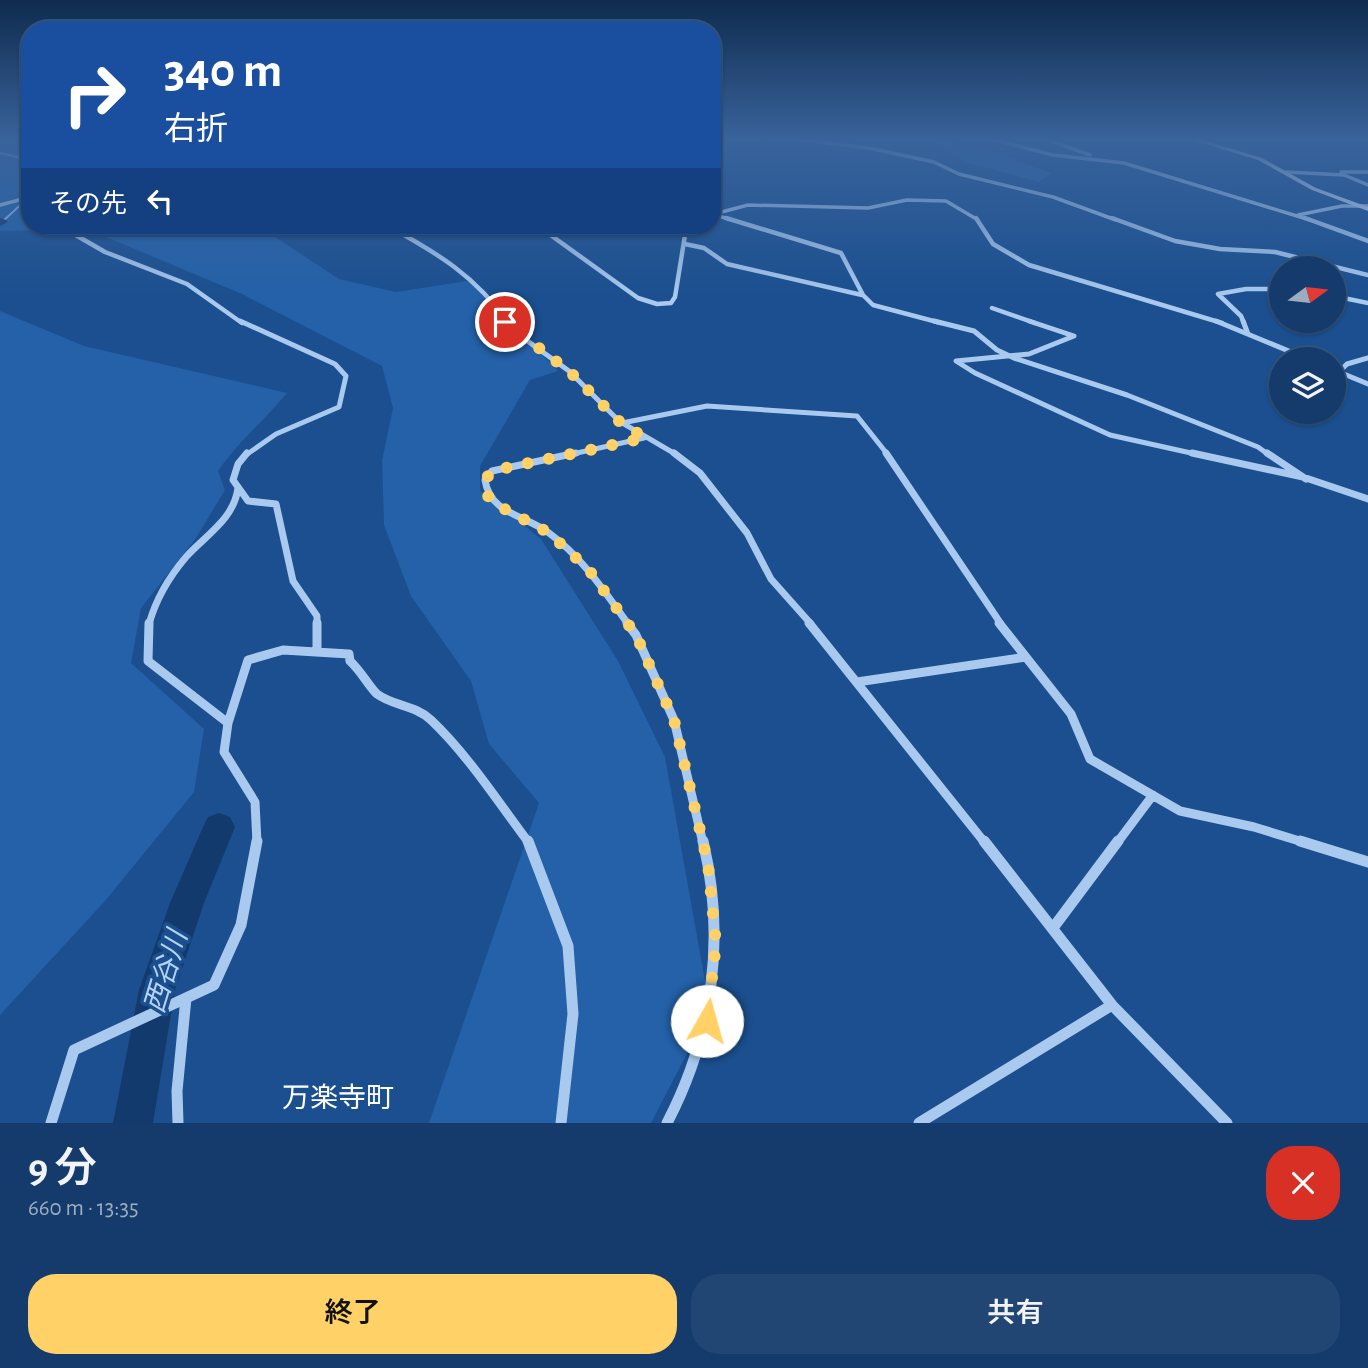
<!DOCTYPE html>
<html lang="ja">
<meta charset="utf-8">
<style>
body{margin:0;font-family:"Alegreya Sans","Noto Sans JP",sans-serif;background:#214673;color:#f1f3f6;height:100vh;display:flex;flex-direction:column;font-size:26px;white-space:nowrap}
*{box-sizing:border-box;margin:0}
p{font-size:23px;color:#9dadc1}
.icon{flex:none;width:38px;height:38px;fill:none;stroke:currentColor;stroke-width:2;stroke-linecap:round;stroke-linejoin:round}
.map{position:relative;height:1123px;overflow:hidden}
.panel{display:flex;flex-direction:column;background:#143b6b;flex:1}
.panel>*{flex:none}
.guide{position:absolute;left:21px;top:21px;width:700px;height:214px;border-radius:28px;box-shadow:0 2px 5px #0004,0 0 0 2px #33557e;background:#1a4fa0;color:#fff;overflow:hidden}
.needle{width:46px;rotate:75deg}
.controls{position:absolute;left:1269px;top:256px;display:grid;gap:14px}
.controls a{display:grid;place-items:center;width:77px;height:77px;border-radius:50%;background:#143b6b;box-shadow:0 2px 5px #0004,0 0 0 2px #33557e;font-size:35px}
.pin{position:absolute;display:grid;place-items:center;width:60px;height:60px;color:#fff;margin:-30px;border:4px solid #fff;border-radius:50%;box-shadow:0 2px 7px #0007}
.me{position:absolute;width:77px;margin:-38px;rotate:7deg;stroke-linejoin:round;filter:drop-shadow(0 0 5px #0008)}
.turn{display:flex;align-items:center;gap:24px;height:147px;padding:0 28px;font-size:32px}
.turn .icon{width:91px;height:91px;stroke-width:2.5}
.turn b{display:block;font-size:49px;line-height:60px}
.then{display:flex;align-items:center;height:66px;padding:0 28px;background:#0003;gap:14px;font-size:26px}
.round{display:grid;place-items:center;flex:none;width:74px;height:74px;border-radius:28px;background:#214673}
.headline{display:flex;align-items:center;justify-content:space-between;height:119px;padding:0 28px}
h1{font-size:42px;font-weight:600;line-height:52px}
.button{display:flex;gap:14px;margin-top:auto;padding:14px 28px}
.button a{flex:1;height:80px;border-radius:28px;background:#ffd166;color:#111;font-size:28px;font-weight:600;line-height:80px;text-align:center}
.button a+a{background:#214673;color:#f1f3f6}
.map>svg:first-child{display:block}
.green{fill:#2461a8}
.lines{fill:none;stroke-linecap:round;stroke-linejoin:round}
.stream{stroke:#9cc4f0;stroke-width:2}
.river{fill:#123a6d;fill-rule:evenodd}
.street-far5{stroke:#a9c9ee;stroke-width:3.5}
.street-far4{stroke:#a9c9ee;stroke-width:4.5}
.street-far3{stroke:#a9c9ee;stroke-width:5}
.street-far2{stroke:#a9c9ee;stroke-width:7}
.street-far1{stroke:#a9c9ee;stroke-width:9}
.street{stroke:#a9c9ee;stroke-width:11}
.secondary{fill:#d6e6fa;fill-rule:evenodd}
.route{stroke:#ffd166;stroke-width:12;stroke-dasharray:0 21.6}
.labels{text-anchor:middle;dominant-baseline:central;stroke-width:7;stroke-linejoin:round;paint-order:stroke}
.near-water-label{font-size:28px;font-style:italic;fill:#b5d3f5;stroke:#1b4f8f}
.near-quarter-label{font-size:28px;fill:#fff;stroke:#1b4f8f}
</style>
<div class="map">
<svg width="1368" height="1123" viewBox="0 0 1368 1123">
<rect width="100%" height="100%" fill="#1b4f8f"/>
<!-- green -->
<path class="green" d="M 0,139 L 30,139 L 30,226 L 258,226 L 339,279 L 396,292 L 473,280 L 506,319 L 558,371 L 530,380 L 480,466 L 480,491 L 541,539 L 618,661 L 665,757 L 710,1009 L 651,1123 L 429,1123 L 539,803 L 489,744 L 471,681 L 411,596 L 384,525 L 382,461 L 393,408 L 382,366 L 242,294 L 87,229 L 0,231 Z
M 930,139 L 983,148 L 1051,173 L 1039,182 L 965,162 Z
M 0,311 L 84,346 L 287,393 C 265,420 238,442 218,471 L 225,490 L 196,538 L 141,608 L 131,663 L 204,729 L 194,792 L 105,901 L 0,1015 Z"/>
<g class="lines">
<!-- stream -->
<path class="stream" d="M 0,153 L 21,158 L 30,165
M 2,222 L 28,198"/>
<!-- river -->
<path class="river" d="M 0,218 L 6,220 L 8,222 L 0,226 Z
M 219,813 L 230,817 L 235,827 L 204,903 L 175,990 L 153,1123 L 113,1123 L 139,990 L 170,903 L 203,827 L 208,817 Z"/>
<!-- street-far5 -->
<path class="street-far5" d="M 796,139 L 869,148 L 934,162 L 959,174 L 1053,197 L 1116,220
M 991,139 L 1053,155 L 1124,163 L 1310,220
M 1046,139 L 1090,155
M 1286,172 L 1344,175 L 1368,185
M 1341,172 L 1368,172
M 0,205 L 30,197
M 30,205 L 27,208 L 30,212
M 712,214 L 732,220
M 714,214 L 748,205 L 868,208 L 907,200 L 946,201 L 978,220
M 1298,215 L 1342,206 L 1368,206"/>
<!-- street-far4 -->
<path class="street-far4" d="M 726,218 L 841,253 L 863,295 L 873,305 L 941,323
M 976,218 L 993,244 L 1029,265 L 1222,323
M 1112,218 L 1175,241 L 1220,249 L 1275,252 L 1368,275
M 1305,218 L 1368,241
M 60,226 L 105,252 L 187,284 L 242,323
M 388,226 C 437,253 476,276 508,323
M 538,226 L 638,298 L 657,304 L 671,303 L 675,297 L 686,229 L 682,226
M 685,244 L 704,248 L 727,264 L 862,295
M 1334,296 L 1368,303
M 992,308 L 1035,323
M 1244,323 L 1241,316 L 1218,294 L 1246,289 L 1281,289"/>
<!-- street-far3 -->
<path class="street-far3" d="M 240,321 L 335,364 L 346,376 L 339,407 L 276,434 L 246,455
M 507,321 L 515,332 L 569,371 L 619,421 L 677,455
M 934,321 L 974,331 L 997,350 L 1014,358 L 1127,395 L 1258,447 L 1269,455
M 1029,321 L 1074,336 L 1029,354 L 956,361 L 975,373 L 1110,435 L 1200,455
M 1216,321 L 1308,359
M 1243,321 L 1248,334
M 1334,370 L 1368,384
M 1339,372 L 1347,364 L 1368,358
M 622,423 L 707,406 L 857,416 L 888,455
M 568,455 L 644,438"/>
<!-- street-far2 -->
<path class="street-far2" d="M 247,453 L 238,464 L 233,480 L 248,501 L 276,504 L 293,581 L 317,616 L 317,624
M 576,453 L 492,471 L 485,480 C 490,514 525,515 549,533 C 582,557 605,592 628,624
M 674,453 L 700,473 L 747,533 L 771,579 L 811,624
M 886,453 L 1001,624
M 1192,453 L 1303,477 L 1368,499
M 1267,453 L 1306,479
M 149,624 C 156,599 169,577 186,557 C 206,535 234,519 238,488"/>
<!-- street-far1 -->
<path class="street-far1" d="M 149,623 L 148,661 L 228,723
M 317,623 L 317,650
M 627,623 L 636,635 L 674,720 L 703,843
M 809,623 L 985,843
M 999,623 L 1071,714 L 1090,759 L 1180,811 L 1254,827 L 1306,843
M 857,682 L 1026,657
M 257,843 L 255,802 L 224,752 L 228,723 L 248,660 L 283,650 L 349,654 L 350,661 C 361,671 370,688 377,694 C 393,706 415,705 431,720 C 468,755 498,802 529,843
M 1117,843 L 1153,795"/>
<!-- street -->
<path class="street" d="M 528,841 L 568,946 L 573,1014 L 561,1123
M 984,841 L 1112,1005 L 1227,1123
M 1300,841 L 1368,862
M 1053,928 L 1118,841
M 51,1123 L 74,1050 L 214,985 L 241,925 L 257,841
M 178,1123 L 177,1091 L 186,998
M 667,1123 C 713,1035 726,938 703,841
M 919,1123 L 1112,1005"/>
<!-- secondary -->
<path class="secondary" d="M 1189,139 L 1199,139 L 1262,158 L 1316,188 L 1368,207 L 1368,211 L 1312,190 L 1258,160 Z"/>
</g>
<!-- sky -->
<linearGradient id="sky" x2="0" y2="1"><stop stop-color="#0f2b4f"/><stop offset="0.47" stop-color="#39639b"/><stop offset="1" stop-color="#39639b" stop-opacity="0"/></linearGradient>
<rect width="1368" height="296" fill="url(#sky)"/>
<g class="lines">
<!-- route -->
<path class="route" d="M 505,322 L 569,371 L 619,421 L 645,438 L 492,471 L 485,480 L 487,495 L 497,505 L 549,533 L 589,570 L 636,635 L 674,720 L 708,864 L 716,944 L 707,1021"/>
</g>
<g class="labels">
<!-- near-water labels -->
<g class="near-water-label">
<text transform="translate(167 972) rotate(-73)">西谷川</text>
</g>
<!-- near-quarter labels -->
<g class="near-quarter-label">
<text x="338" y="1099">万楽寺町</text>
</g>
</g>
</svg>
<div class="controls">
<a><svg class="needle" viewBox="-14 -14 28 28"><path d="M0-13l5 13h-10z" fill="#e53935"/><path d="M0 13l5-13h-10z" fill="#9dadc1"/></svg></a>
<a><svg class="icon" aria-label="layers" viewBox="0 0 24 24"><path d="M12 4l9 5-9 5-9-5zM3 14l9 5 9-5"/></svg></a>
</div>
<div class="pin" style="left:505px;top:322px;background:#d93025"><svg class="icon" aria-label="arrive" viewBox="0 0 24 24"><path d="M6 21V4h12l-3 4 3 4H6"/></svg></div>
<svg class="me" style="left:707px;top:1021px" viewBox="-20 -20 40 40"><circle r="19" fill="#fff"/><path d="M0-13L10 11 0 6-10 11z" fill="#ffd166"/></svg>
<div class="guide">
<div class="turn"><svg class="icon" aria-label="right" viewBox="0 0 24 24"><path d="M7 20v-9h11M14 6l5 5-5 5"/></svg><div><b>340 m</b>右折</div></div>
<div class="then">その先<svg class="icon" aria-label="left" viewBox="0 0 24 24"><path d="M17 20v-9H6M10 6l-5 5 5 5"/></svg></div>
</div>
</div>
<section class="panel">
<div class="headline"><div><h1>9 分</h1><p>660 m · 13:35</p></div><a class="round" style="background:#d93025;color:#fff"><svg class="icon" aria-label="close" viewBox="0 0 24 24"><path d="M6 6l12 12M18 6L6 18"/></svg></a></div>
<div class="button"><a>終了</a><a>共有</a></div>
</section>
